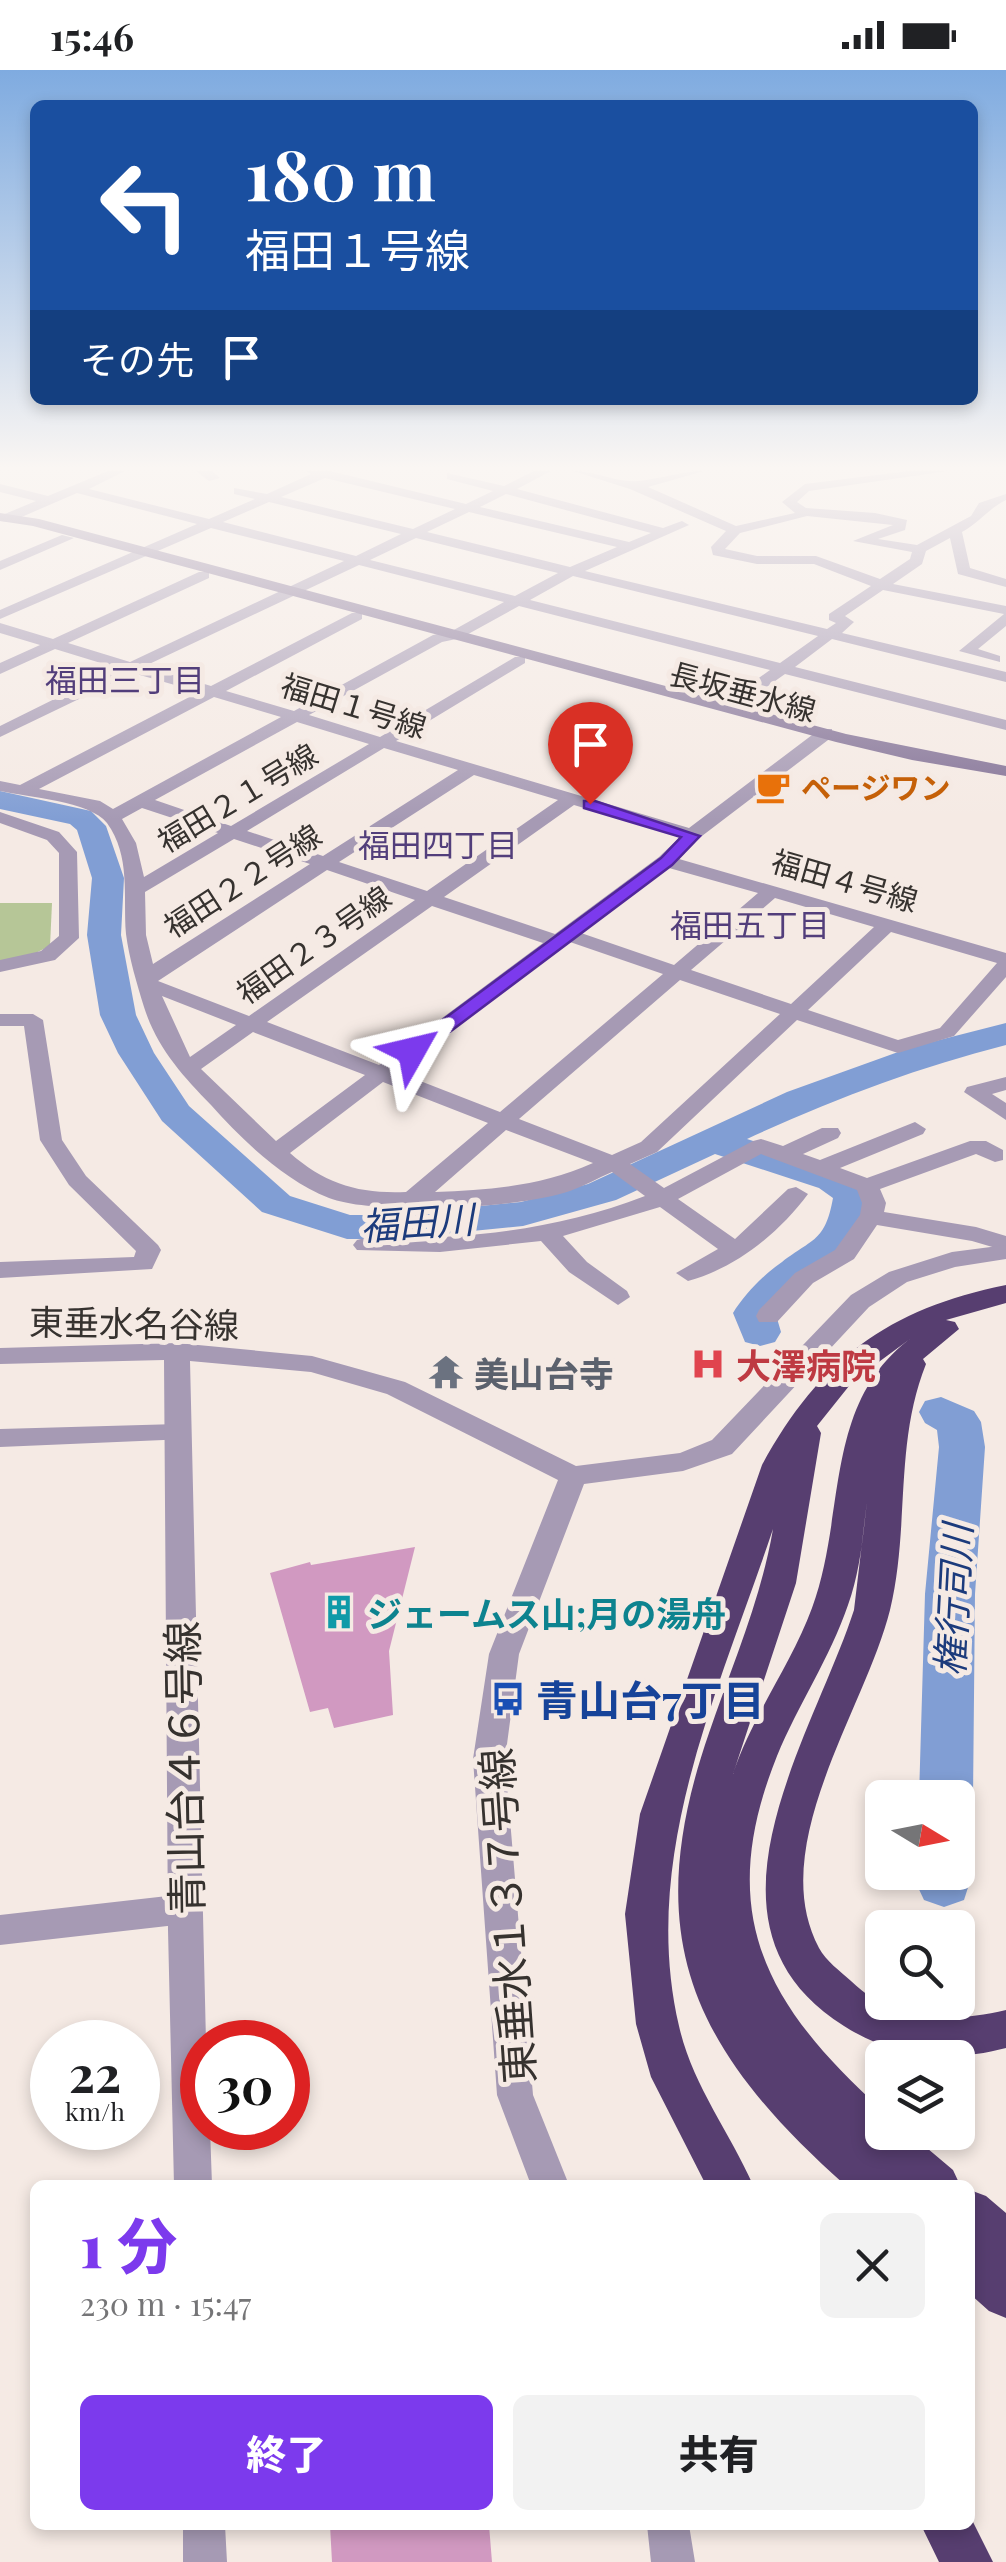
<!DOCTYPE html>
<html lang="ja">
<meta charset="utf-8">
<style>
body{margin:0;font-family:"Playfair Display","Noto Sans JP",serif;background:#f2f2f2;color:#202124;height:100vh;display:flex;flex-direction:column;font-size:38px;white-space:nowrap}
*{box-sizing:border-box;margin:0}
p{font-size:32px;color:#757577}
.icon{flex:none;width:55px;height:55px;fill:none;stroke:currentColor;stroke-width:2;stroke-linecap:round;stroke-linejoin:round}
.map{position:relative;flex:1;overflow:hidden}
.sheet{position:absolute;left:30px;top:2110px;width:945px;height:350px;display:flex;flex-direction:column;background:#fff;border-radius:15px;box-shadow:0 5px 15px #0003}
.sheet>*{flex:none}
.top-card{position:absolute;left:30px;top:30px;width:948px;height:305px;border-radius:15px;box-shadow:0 5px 15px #0003;background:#1a4fa0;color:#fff;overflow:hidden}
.needle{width:65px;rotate:100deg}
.controls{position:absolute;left:865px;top:1710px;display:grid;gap:20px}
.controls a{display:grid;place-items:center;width:110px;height:110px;border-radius:15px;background:#fff;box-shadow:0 5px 15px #0003;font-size:50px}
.speed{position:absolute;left:30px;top:1950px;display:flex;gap:20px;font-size:50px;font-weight:700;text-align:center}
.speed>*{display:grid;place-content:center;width:130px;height:130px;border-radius:50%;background:#fff;box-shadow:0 5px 15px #0003;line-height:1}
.speed small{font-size:25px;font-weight:400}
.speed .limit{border:15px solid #d22;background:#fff;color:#111}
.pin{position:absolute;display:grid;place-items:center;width:85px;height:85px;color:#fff;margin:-102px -42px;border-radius:50% 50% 50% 0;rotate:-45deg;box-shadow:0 0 10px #0007}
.pin .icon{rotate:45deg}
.me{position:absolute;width:110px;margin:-55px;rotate:53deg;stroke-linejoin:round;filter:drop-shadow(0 0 8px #0008)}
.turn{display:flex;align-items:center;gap:35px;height:210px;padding:0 50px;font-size:45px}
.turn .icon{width:130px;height:130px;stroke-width:2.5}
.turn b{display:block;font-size:70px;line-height:85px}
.then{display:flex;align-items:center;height:95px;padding:0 50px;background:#0003;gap:20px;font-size:38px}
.round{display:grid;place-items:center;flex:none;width:105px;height:105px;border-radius:15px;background:#f2f2f2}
.headline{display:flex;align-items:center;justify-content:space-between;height:170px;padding:0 50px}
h1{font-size:60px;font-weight:800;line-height:75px;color:#7c3aed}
.action{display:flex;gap:20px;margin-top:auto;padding:20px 50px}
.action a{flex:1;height:115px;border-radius:15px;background:#7c3aed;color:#fff;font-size:40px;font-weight:800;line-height:115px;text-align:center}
.action a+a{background:#f2f2f2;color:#202124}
.status{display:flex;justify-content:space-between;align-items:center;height:70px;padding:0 50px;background:#fff;direction:ltr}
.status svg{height:28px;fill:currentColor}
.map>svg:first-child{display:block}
.green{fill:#b6c697}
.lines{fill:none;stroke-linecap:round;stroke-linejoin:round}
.river{fill:#819ed4;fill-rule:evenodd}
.building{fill:#d199c1}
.minor{fill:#a69ab4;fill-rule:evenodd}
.tertiary{fill:#a69ab4;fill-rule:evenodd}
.secondary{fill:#847397;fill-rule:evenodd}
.motorway{fill:#573e70;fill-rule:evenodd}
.route{fill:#7c3aed;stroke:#51269a;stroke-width:2.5}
.labels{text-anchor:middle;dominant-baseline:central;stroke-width:10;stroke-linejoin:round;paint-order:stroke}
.far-street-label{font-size:30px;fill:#36322f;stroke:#f5eae4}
.far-food-label{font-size:30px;font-weight:bold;fill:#c56008;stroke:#f5eae4;text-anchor:start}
.far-neighbourhood-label{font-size:32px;fill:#523e7b;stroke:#f5eae4}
.street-label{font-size:35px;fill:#36322f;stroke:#f5eae4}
.health-label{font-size:35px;font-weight:bold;fill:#be3a42;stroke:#f5eae4;text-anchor:start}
.worship-label{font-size:35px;font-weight:bold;fill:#5b616d;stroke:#f5eae4;text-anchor:start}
.culture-label{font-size:35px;font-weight:bold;fill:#0d838f;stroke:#f5eae4;text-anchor:start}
.water-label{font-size:38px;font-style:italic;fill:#1c3b7c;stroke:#f5eae4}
.near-transit-label{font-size:42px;font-weight:bold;fill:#164399;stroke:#f5eae4;text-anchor:start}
.near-street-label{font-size:42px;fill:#36322f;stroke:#f5eae4}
</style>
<div class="status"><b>15:46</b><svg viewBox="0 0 49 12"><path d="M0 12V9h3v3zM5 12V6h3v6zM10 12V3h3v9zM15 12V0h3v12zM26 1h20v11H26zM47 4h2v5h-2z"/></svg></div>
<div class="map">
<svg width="1006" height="2492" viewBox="0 0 1006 2492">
<rect width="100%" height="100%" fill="#f5eae4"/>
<!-- green -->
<path class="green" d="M 0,833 L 52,833 L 50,876 L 23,889 L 0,891 Z"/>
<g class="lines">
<!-- river -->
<path class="river" d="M 0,721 L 91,741 L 106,756 L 124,808 L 121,865 L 136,945 L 154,983 L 189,1036 L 290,1126 L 350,1145 L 392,1145 L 521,1132 L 588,1114 L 787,1022 L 912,977 L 1006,953 L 1006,975 C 916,998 831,1030 747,1069 L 847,1102 L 873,1125 L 868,1154 L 842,1192 L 811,1210 L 776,1245 L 781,1262 L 775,1272 L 760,1276 L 745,1272 L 733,1243 C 744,1225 764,1204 782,1192 C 813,1168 825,1172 833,1128 L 819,1118 L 715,1084 L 616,1130 L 523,1156 L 392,1169 L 347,1169 L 262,1142 L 162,1051 L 118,983 L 100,945 L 87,865 L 92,808 L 77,760 L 70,754 L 0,739 Z
M 941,1327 L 974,1341 L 981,1352 L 985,1377 L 975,1524 L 973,1728 L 965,1744 L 958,1746 L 958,1728 L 919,1728 L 925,1524 L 939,1377 L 937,1360 L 925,1353 L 919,1342 L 925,1331 Z
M 958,1782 L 965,1785 L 973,1802 L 964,1830 L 944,1837 L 924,1830 L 916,1813 L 917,1802 L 958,1802 Z"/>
</g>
<!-- building -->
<path class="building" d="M 415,1477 L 389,1581 L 393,1645 L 334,1658 L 328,1638 L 310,1642 L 270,1503 L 310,1492 L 311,1495 Z
M 330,2455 L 489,2455 L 492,2492 L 332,2492 Z"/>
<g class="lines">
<!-- minor -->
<path class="minor" d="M 108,401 L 125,401 L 89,419 L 209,449 L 255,429 L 234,424 L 234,418 L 267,424 L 311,404 L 307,401 L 330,401 L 466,434 L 493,421 L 447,409 L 447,403 L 504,416 L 534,401 L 551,401 L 517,419 L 663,458 L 682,451 L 689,455 L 585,501 L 827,559 L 836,553 L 829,550 L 829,544 L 871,516 L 814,494 L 757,494 L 713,485 L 711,477 L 726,461 L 630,419 L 573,401 C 595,401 618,413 638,411 C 661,409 681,401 704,401 L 648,417 L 736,456 L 795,443 L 782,432 L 805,414 L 909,401 L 948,401 L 809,421 L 797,432 L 806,438 L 875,443 L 907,450 L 905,460 L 878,469 L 917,475 L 971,446 L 979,433 L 1006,424 L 1006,430 C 988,439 980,452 962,462 L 970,498 L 1006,509 L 1006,517 L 958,504 L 950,468 L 926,481 L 922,494 L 893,514 L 1006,536 L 1006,556 L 978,579 L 1000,586 L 1000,592 L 959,581 L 1004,544 L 883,520 L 845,546 L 854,552 L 842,563 L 1006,602 L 1006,612 L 832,569 L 795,597 L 1006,650 L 1006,660 L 785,604 L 734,640 L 722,640 L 722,634 L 770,600 L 519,536 L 461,568 L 442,572 L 309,645 L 380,667 L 515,587 L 525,587 L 525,593 L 396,671 L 689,758 L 820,659 L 832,659 L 832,667 L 698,769 L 679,789 L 1006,883 L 1006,907 L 954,966 L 898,983 L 797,950 L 657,1082 L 630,1094 L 664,1118 L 753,1071 L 761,1069 L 783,1076 L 822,1058 L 838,1058 L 841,1063 L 838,1068 L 803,1084 L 820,1090 L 915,1052 L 926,1059 L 923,1064 L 840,1098 L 867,1108 L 970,1071 L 986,1071 L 1003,1080 L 1003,1090 L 995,1092 L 976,1084 L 880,1119 L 886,1133 L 884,1142 L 976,1157 L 1006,1166 L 1006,1181 L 972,1171 L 877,1155 L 854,1189 L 813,1213 L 777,1252 L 759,1252 L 756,1246 L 759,1240 L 795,1203 L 835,1180 L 860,1145 L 862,1133 L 857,1120 L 761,1084 L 678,1129 L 735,1169 L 788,1119 L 796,1117 L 808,1124 C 779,1163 736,1198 688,1211 L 676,1203 L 718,1179 L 660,1137 L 563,1166 L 587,1192 L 627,1221 L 630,1227 L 618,1235 L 569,1202 L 541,1171 L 440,1182 L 357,1180 L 353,1175 L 357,1170 L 365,1168 C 462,1170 554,1161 645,1126 L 612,1102 C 598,1108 584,1116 570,1121 C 522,1138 376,1146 329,1128 C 284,1110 243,1071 211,1035 C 182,1005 157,978 144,937 C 137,914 129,888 126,864 C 123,826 131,786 107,753 C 90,731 27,727 0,721 L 0,711 L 20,715 L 199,622 L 133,603 L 0,667 L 0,656 L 117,598 L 55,579 L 0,604 L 0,593 L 40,575 L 0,563 L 0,553 L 53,569 L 199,502 L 209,502 L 209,508 L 68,573 L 130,592 L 344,491 L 211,458 L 0,549 L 0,540 L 197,454 L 77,423 L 10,452 L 0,451 L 0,446 L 36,431 L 0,422 L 0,414 L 48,426 ZM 325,408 L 455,439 L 413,459 L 281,427 ZM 506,424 L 651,463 L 629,472 L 480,437 ZM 269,432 L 401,464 L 356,486 L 223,452 ZM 469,442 L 617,477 L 570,497 L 427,462 ZM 807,446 L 893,455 L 853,471 L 912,482 L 910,489 L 880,509 L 816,486 L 757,486 L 725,479 L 740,463 ZM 416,468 L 558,503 L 515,526 L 370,490 ZM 359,495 L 504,532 L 452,561 L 433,565 L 294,641 L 226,621 L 362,549 L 362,543 L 352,543 L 211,616 L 145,596 ZM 573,506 L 818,566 L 780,593 L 530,530 ZM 214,627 L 281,647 L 113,739 L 100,731 L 39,719 ZM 297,652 L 369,674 L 231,756 L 155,730 ZM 384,678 L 458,700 L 323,786 L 247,761 ZM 474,705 L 558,730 L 427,821 L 339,792 ZM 574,735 L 680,767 L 659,787 L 555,864 L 444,827 ZM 142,738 L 218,763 L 144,807 L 136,773 L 122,749 ZM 234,769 L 310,794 L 153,894 L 146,865 L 145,822 ZM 669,798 L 758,823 L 674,895 L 581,863 ZM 327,800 L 415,830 L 249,946 L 158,911 ZM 775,828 L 874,857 L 791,934 L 691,900 ZM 432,836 L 543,873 L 379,995 L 267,952 ZM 891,862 L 997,893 L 940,958 L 898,970 L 808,940 ZM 570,872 L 663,904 L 500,1042 L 397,1002 ZM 680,910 L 780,944 L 641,1072 L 612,1085 L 519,1049 ZM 162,926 L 236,955 L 190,987 ZM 253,962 L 365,1005 L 276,1071 L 201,999 ZM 383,1012 L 488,1053 L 406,1122 C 359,1124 325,1114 290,1083 ZM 506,1060 L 593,1093 C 541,1116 491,1120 435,1122 Z
M 196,401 L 212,401 L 220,408 L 209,411 Z
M 62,465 L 74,468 L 0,500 L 0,491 Z
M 0,742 L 59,762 L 77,782 L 79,868 L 55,890 L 0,902 L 0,890 L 41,881 L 59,866 L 59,783 L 47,770 L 0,753 Z
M 0,944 L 33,944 L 43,950 L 62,1070 L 86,1106 L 158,1175 L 161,1180 L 152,1199 L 0,1208 L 0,1192 L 134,1187 L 136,1181 L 69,1115 L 40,1070 L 24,956 L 0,956 Z
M 1006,1007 L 1006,1020 L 992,1024 L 1006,1033 L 1006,1050 L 964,1022 L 967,1017 Z
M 178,1354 L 187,1357 L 191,1363 L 187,1369 L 0,1377 L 0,1359 Z
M 185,1824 L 197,1829 L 202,1839 L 197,1849 L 185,1854 L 0,1875 L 0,1845 Z"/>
<!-- tertiary -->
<path class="tertiary" d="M 1006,1175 L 1006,1189 L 955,1197 L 907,1212 L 869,1237 L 732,1384 L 683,1401 L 584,1414 L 519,1584 L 505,1689 L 533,2025 L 569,2115 L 531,2115 L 497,2025 L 473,1689 L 489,1584 L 558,1410 L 387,1324 L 311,1302 L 190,1291 L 206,1972 L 202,1972 L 202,2058 L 210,2058 L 212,2115 L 174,2115 L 168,1860 L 164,1290 L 0,1294 L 0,1278 L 177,1273 L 312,1286 L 405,1312 L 576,1396 L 680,1383 L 712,1370 L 851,1225 L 889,1202 L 952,1182 Z
M 183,2455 L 225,2455 L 227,2492 L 183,2492 Z
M 647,2455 L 689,2455 L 695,2492 L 651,2492 Z"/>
<!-- secondary -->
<path class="secondary" d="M 0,443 L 39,449 L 846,664 L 1006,696 L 1006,706 L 912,690 L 836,672 L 33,456 L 0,451 Z"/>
<!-- motorway -->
<path class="motorway" d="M 1006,1215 L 1006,1233 L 946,1250 L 955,1252 L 959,1259 L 923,1289 L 926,1294 C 894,1374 910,1458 890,1540 C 865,1640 765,1776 819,1878 C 826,1891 840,1901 851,1911 C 894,1953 950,1953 1006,1940 L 1006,1978 C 949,1993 894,1988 844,1956 C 684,1856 812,1669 854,1540 L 867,1431 C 863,1466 860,1502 848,1535 C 830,1588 798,1635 777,1686 C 714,1843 765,1934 882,2040 L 882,2062 L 908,2062 L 953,2100 L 960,2115 L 903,2115 L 899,2112 L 901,2115 L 845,2115 C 690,1977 639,1865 709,1663 C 732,1595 761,1530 773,1459 C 720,1618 639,1785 679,1956 C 692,2014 729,2061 753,2115 L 706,2115 L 651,2007 L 636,1954 L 625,1844 L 640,1744 L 762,1395 C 820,1289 888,1239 1006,1215 ZM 914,1266 C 822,1331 847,1444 812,1538 C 791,1595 752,1646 733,1704 L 796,1513 L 821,1363 L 817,1356 L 853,1311 Z
M 970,2120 L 986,2126 L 1006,2143 L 1006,2248 L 989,2241 L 970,2224 Z
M 970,2446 L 993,2492 L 939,2492 L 921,2455 L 970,2455 Z"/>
</g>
<!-- sky -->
<linearGradient id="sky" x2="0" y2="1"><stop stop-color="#7fabe0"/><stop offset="0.53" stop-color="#faf6f3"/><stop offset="1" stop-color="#faf6f3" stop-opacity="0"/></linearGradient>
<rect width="1006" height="750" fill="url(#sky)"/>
<!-- route -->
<path class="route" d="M 584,731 L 595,731 L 700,766 L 672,795 L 419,985 L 406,985 L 406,977 L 661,788 L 681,767 L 584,738 Z"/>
<!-- icons -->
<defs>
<g id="cafe-bare" transform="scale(2.7)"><path d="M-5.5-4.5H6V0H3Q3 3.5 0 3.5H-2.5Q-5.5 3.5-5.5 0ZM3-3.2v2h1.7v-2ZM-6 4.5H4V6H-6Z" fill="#e8710a" stroke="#f5eae4" stroke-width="2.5" paint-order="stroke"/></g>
<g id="hospital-bare" transform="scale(2.7)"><path d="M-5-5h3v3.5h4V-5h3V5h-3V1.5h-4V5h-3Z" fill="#e0444e" stroke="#f5eae4" stroke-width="2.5" paint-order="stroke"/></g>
<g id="temple-bare" transform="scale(2.7)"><path d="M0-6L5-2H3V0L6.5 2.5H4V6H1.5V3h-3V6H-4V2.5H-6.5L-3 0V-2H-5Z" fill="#6b7280" stroke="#f5eae4" stroke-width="2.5" paint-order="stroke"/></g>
<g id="building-bare" transform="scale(2.7)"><path d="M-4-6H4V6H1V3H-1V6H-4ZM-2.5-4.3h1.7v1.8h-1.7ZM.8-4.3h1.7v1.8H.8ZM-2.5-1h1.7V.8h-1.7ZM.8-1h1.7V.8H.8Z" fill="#0f9aa8" stroke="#f5eae4" stroke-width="2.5" paint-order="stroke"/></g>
<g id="bus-bare" transform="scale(2.7)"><path d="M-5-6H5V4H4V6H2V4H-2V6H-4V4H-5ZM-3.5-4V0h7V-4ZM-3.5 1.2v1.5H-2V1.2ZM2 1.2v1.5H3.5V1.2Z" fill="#1a4fb4" stroke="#f5eae4" stroke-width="2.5" paint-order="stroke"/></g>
</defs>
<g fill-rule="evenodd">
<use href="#cafe-bare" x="773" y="717"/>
<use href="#hospital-bare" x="708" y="1294"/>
<use href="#temple-bare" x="446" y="1302"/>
<use href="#building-bare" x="339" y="1542"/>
<use href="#bus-bare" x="508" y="1629"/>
</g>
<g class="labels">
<!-- far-street labels -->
<g class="far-street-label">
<text transform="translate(743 621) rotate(15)">長坂垂水線</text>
<text transform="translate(354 635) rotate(17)">福田１号線</text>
<text transform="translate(237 727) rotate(-31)">福田２１号線</text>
<text transform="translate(242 810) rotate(-33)">福田２２号線</text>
<text transform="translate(845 810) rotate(16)">福田４号線</text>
<text transform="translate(313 874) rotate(-35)">福田２３号線</text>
</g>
<!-- far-food labels -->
<g class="far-food-label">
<text x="801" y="717">ページワン</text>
</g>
<!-- far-neighbourhood labels -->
<g class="far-neighbourhood-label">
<text x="125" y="608">福田三丁目</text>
<text x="438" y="773">福田四丁目</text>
<text x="750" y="853">福田五丁目</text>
</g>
<!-- street labels -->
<g class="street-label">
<text transform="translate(134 1252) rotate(1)">東垂水名谷線</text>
</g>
<!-- health labels -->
<g class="health-label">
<text x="736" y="1294">大澤病院</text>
</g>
<!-- worship labels -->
<g class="worship-label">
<text x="474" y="1302">美山台寺</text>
</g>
<!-- culture labels -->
<g class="culture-label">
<text x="367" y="1542">ジェームス山;月の湯舟</text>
</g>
<!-- water labels -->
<g class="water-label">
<text transform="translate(417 1151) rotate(-4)">福田川</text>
<text transform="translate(952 1530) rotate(-87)">権行司川</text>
</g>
<!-- near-transit labels -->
<g class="near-transit-label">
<text x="536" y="1629">青山台7丁目</text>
</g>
<!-- near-street labels -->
<g class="near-street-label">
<text transform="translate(183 1698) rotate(-91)">青山台４６号線</text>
<text transform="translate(506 1846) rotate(-94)">東垂水１３７号線</text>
</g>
</g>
</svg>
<div class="controls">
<a><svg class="needle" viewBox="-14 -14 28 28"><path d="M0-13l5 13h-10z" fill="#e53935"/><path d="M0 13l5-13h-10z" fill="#757577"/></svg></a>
<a><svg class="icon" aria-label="search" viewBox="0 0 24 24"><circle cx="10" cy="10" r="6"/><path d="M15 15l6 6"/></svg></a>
<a><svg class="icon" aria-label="layers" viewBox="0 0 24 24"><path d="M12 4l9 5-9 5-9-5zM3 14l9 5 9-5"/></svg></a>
</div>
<div class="speed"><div>22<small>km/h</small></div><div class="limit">30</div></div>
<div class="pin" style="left:590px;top:734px;background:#d93025"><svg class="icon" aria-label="arrive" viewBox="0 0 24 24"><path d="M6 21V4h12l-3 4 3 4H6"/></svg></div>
<svg class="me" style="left:412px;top:981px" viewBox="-20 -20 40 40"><path d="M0-17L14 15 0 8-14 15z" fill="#7c3aed" stroke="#fff" stroke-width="4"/></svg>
<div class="top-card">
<div class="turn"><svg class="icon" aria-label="left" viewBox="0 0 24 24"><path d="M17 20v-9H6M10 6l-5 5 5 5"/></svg><div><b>180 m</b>福田１号線</div></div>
<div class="then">その先<svg class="icon" aria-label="arrive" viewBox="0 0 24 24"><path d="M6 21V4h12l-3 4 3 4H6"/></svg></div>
</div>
<section class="sheet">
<div class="headline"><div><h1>1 分</h1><p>230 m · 15:47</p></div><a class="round"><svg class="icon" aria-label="close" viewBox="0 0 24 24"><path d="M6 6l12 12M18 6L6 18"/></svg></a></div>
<div class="action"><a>終了</a><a>共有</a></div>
</section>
</div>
